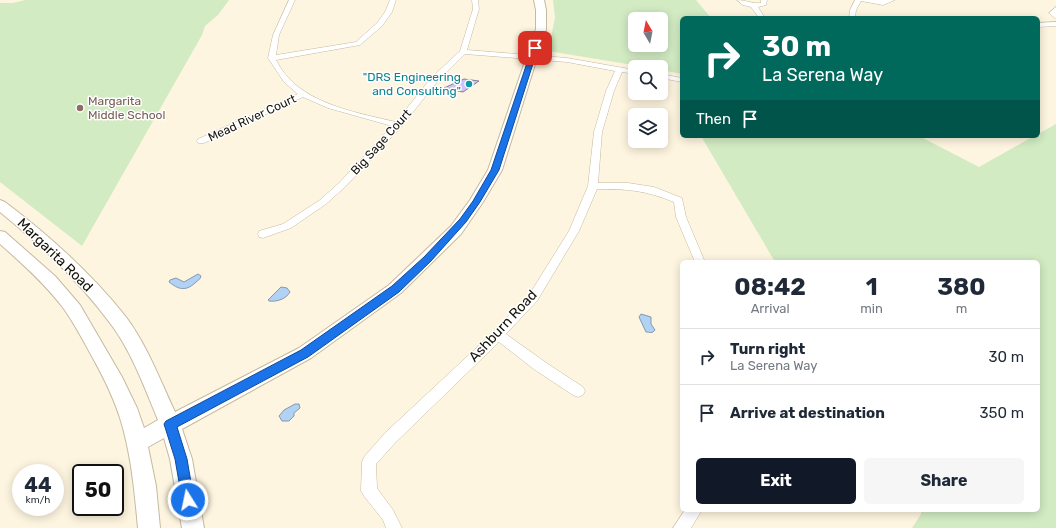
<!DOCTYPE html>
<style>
body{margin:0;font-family:Rubik,sans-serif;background:#f6f6f7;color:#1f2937;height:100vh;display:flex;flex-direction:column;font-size:15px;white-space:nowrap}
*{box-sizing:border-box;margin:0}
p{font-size:13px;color:#747a83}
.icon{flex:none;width:22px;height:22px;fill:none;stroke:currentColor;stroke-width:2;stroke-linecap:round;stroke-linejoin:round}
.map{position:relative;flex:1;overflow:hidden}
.sheet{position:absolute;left:680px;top:260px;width:360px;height:252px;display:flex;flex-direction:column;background:#fff;border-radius:6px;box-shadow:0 2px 10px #0003}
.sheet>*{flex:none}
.hud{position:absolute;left:680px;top:16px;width:360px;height:122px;border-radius:6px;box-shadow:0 2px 10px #0003;background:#00695c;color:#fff;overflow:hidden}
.needle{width:26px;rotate:350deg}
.controls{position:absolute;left:628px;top:12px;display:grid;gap:8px}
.controls a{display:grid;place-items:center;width:40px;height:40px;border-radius:6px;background:#fff;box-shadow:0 2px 10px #0003;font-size:20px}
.speed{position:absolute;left:12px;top:464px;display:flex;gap:8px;font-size:20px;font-weight:700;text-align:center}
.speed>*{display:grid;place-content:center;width:52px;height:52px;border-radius:50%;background:#fff;box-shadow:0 2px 10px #0003;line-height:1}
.speed small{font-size:10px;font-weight:400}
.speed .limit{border:2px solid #111;border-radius:6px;background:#fff;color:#111}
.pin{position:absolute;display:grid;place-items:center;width:34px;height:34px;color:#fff;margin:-17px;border-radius:8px;box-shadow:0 2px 6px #0006}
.me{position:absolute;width:44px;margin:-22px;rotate:350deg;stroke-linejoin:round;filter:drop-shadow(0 0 3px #0008)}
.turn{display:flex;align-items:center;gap:14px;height:84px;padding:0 16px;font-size:18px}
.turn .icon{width:52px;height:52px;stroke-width:2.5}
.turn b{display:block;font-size:28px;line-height:34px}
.then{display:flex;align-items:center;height:38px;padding:0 16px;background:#0003;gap:8px;font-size:15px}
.eta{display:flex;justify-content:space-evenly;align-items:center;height:68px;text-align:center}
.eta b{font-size:24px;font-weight:700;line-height:28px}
.button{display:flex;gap:8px;margin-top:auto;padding:8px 16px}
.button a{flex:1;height:46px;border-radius:6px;background:#111827;color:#fff;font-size:16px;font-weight:700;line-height:46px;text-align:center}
.button a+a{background:#f6f6f7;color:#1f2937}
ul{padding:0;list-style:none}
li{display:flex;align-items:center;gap:12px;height:56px;padding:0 16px;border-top:1px solid #e0e1e3}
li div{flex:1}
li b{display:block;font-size:15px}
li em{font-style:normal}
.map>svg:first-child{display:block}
.green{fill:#d2ebc3;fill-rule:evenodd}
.water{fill:#b1d2f4;stroke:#8299ae}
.building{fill:#d0c3fb;stroke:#847f97}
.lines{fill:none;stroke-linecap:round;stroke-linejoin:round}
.street-casing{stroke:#c4baa0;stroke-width:1}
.secondary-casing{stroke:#c4baa0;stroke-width:2}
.street{fill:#fff;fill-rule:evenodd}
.secondary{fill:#fff;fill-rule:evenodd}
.route{fill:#1a73e8;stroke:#114b97}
.culture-dot{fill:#0f9aa8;stroke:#fff;stroke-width:1.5}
.education-dot{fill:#8d6e63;stroke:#fff;stroke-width:1.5}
.labels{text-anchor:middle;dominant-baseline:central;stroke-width:3;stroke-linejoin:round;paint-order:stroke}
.far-culture-label{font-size:12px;fill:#0d838f;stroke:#fff;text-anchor:end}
.far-education-label{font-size:12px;fill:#785e54;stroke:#fff;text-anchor:start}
.far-street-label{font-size:12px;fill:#161309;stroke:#fff}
.street-label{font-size:14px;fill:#161309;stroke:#fff}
</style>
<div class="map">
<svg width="1056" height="528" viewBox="0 0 1056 528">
<rect width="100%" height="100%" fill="#fef5e0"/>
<!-- green -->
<path class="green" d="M 25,0 L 229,0 L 218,15 L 205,26 L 202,35 L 82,246 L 0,182 L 0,3 L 13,3 Z
M 553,0 L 696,0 L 711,18 L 682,18 L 682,74 L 661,70 L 661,67 L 645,67 L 548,51 L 555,18 ZM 635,19 L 661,19 L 661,45 L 635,45 Z
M 1056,124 L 1056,528 L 912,528 L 921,514 L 921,510 L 1038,510 L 1038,262 L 775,262 L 701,136 L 919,136 L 979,167 L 1034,136 L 1038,136 L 1038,134 Z"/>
<!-- water -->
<path class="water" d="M 198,274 L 201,276 C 200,280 198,280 195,283 C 185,292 178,289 169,282 L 170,280 L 176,278 L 184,282 Z
M 281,287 L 287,288 L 290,292 C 286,299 277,302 269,301 L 268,300 Z
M 641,314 L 651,317 L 651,324 L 655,330 C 652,334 650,332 646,332 L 639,317 Z
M 295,404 L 299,404 L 300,408 L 294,413 L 294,416 L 289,421 L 282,421 L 279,416 L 284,410 Z"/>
<!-- building -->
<path class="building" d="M 464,79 L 479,81 L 463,92 L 444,88 Z"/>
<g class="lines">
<!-- street casing -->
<g class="street-casing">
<path id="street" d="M 289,0 L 295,0 L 279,35 L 276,55 L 356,42 L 377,23 L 385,12 L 390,0 L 396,0 L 392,12 L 382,26 L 360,45 L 276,60 C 297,103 354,112 396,122 L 431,78 L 460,51 L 473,9 L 472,0 L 478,0 L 479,9 L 467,50 L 567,58 L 635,70 L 635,74 L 622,72 L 614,91 L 602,132 L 598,183 L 628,183 L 654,187 L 682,198 L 686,217 L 705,262 L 695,262 L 676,217 L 674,202 C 644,190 628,189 597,189 L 579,231 L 537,301 L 506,334 L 545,362 L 583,387 L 585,391 L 583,395 L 578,397 L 573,395 L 535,370 L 499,342 L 395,443 L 376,464 L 377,488 L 393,510 L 402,528 L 386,528 L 383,520 L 364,496 L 361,491 L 362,462 L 364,457 L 385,433 L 488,337 L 529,295 L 569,231 L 588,186 L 594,132 L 606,91 L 615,71 L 567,62 L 465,54 L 437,82 L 401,127 L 345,187 L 326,204 L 291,228 L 263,238 L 259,237 L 258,234 L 259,231 L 283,224 L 320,200 L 339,183 L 392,126 L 328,108 L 303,97 L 204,143 L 198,143 L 197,141 L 198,139 L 298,94 L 284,82 L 268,58 L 273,35 Z
M 737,0 C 746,0 752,4 761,3 L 761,0 L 767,0 L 766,5 L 758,7 L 765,18 L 759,18 L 751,7 L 743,5 Z
M 855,0 L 895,0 L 883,5 L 861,1 L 856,10 L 855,18 L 849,18 L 850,10 Z
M 1056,7 L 1056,19 L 1049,13 Z
M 1056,22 L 1056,26 L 1038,27 L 1038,23 Z
M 661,74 L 682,78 L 682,82 L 661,78 Z
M 685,510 L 702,510 L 691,528 L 673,528 Z"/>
</g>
<!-- secondary casing -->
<g class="secondary-casing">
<path id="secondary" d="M 534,0 L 544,0 L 546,10 L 546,29 L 502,170 L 483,202 L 461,234 L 401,293 L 311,358 L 182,429 L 192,459 L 204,528 L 182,528 L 170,459 L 164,438 L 148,447 L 156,486 L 160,528 L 138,528 C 135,496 132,463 124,432 C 118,407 107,384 95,362 C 85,344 76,326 64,309 C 46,285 23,264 0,244 L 0,231 L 5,232 L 55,276 L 80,305 L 122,377 L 137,408 L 144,428 L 158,420 C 145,389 133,355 113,327 C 81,283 42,246 0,212 L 0,200 L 5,202 C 50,236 91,273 126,317 C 147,345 160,380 175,412 L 299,348 L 389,285 L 451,226 L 470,200 L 488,170 L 536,29 L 536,10 Z"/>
</g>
<!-- street -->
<use href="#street" class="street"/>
<!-- secondary -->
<use href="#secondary" class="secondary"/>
</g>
<!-- route -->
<path class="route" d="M 535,46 L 538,48 L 499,170 L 480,202 L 466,222 L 431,261 L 399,292 L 308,357 L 177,427 L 187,459 L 194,500 L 192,505 L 188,507 L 183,505 L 175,459 L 164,424 L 166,421 L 301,350 L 392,286 L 424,257 L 460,219 L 473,201 L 491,170 L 532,48 Z"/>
<!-- markers -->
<circle class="culture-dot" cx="469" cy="84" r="4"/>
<circle class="education-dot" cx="80" cy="108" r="4"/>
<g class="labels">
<!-- far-culture labels -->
<g class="far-culture-label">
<text x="461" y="77">"DRS Engineering<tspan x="461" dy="14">and Consulting"</tspan></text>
</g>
<!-- far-education labels -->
<g class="far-education-label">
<text x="88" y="101">Margarita<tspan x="88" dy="14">Middle School</tspan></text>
</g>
<!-- far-street labels -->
<g class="far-street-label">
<text transform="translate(252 118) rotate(-25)">Mead River Court</text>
<text transform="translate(381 142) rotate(-48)">Big Sage Court</text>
</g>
<!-- street labels -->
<g class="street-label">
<text transform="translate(55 255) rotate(44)">Margarita Road</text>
<text transform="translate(503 326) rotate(-47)">Ashburn Road</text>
</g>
</g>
</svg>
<div class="controls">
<a><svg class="needle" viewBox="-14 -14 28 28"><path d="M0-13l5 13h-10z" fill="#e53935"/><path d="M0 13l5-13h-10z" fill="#747a83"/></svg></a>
<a><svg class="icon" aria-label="search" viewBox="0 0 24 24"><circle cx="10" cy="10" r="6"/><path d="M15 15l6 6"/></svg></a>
<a><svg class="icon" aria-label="layers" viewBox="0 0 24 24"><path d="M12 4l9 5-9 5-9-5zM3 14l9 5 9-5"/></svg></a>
</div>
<div class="speed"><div>44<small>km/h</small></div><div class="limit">50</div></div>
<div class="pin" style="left:535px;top:48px;background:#d93025"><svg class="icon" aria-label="arrive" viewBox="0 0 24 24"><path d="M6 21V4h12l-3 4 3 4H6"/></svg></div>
<svg class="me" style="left:188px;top:500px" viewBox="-20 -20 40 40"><circle r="17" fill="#1a73e8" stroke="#fff" stroke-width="3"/><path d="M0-11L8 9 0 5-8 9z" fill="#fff"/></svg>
<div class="hud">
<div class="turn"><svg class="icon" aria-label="right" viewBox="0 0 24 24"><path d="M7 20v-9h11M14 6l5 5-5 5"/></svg><div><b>30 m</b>La Serena Way</div></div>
<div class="then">Then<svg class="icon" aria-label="arrive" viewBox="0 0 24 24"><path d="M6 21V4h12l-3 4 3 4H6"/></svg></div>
</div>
<section class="sheet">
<div class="eta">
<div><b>08:42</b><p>Arrival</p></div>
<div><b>1</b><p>min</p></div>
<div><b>380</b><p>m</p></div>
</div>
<ul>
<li><svg class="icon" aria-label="right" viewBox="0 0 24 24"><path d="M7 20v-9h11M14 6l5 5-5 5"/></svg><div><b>Turn right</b><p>La Serena Way</p></div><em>30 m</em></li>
<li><svg class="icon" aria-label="arrive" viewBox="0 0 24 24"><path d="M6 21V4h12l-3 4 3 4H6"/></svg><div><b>Arrive at destination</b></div><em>350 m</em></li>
</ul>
<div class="button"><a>Exit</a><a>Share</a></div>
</section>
</div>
